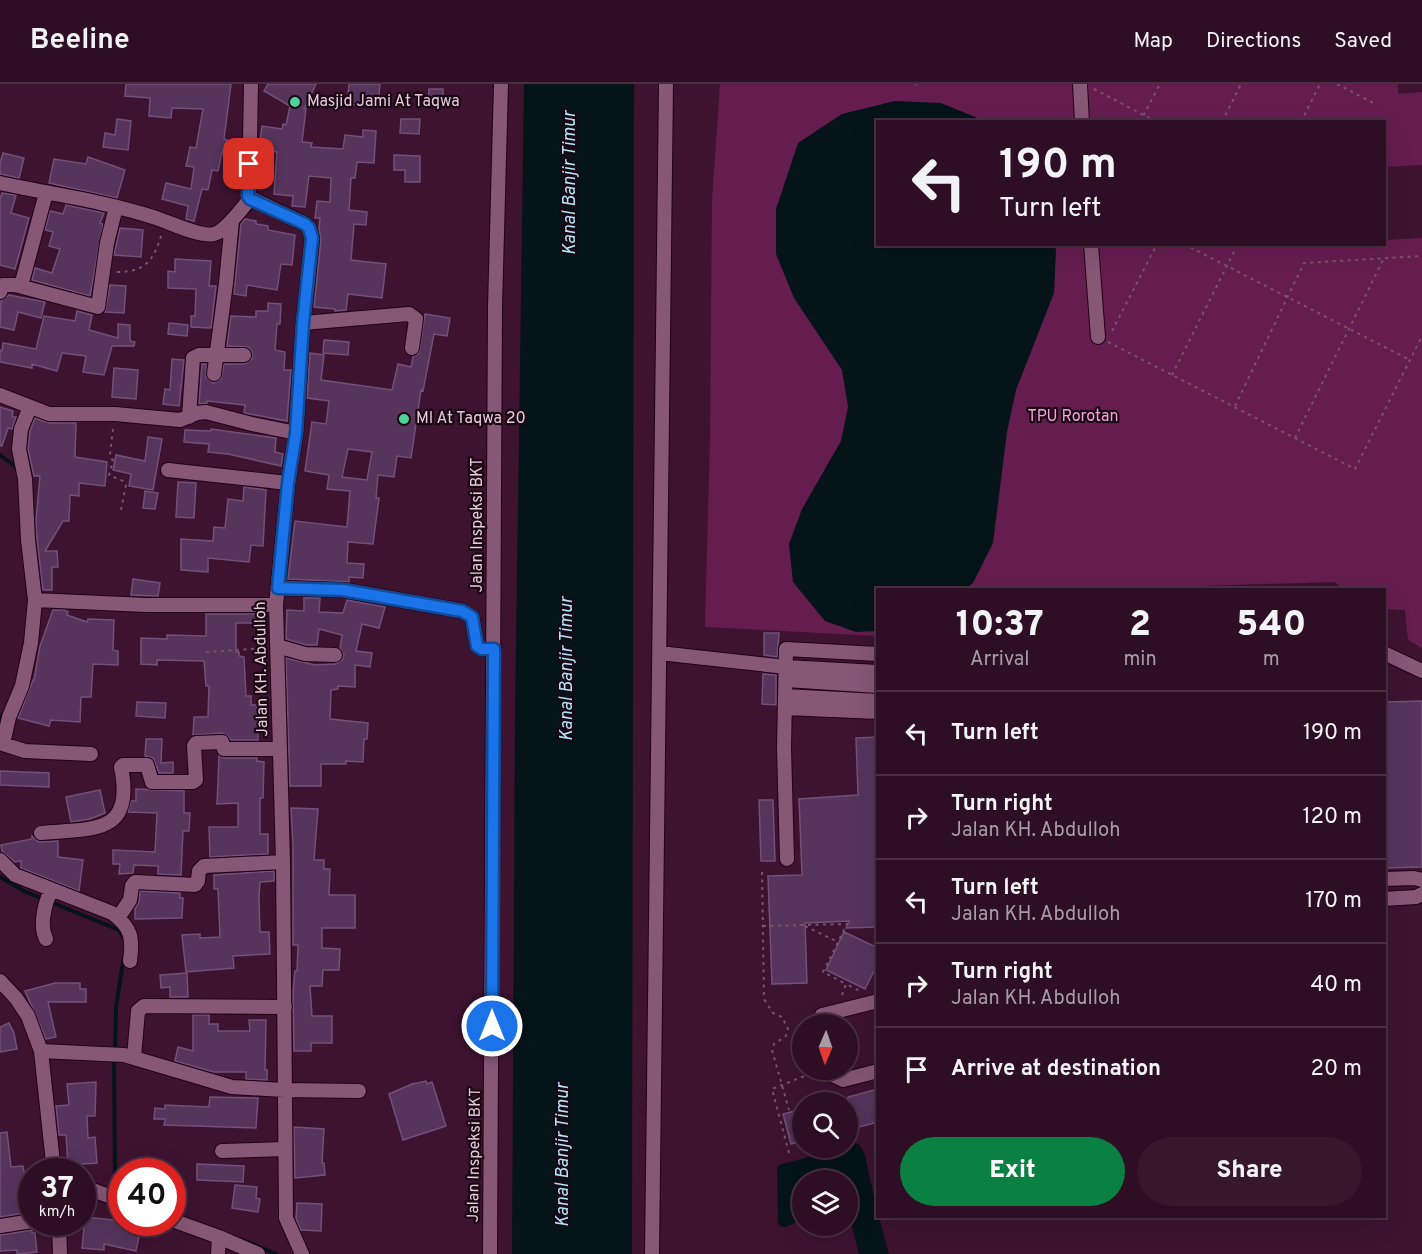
<!DOCTYPE html>
<style>
body{margin:0;font-family:Overpass,sans-serif;background:#36172c;color:#f1f3f6;height:100vh;display:flex;flex-direction:column;font-size:22px;white-space:nowrap}
*{box-sizing:border-box;margin:0}
p{font-size:20px;color:#a79ca6}
.icon{flex:none;width:33px;height:33px;fill:none;stroke:currentColor;stroke-width:2;stroke-linecap:round;stroke-linejoin:round}
.map{position:relative;flex:1;overflow:hidden}
.panel{position:absolute;left:876px;top:504px;width:510px;height:630px;display:flex;flex-direction:column;background:#2e0e24;border-radius:0px;box-shadow:0 6px 24px #0002,0 0 0 2px #492e41}
.panel>*{flex:none}
.banner{position:absolute;left:876px;top:36px;width:510px;height:126px;border-radius:0px;box-shadow:0 6px 24px #0002,0 0 0 2px #492e41;background:#2e0e24;color:#f1f3f6;overflow:hidden}
.needle{width:39px;rotate:182deg}
.buttons{position:absolute;left:792px;top:930px;display:grid;gap:12px}
.buttons a{display:grid;place-items:center;width:66px;height:66px;border-radius:50%;background:#2e0e24;box-shadow:0 6px 24px #0002,0 0 0 2px #492e41;font-size:30px}
.speed{position:absolute;left:18px;top:1074px;display:flex;gap:12px;font-size:30px;font-weight:700;text-align:center}
.speed>*{display:grid;place-content:center;width:78px;height:78px;border-radius:50%;background:#2e0e24;box-shadow:0 6px 24px #0002,0 0 0 2px #492e41;line-height:1}
.speed small{font-size:15px;font-weight:400}
.speed .limit{border:9px solid #d22;background:#fff;color:#111}
.pin{position:absolute;display:grid;place-items:center;width:51px;height:51px;color:#fff;margin:-26px;border-radius:12px;box-shadow:0 3px 9px #0006}
.me{position:absolute;width:66px;margin:-33px;rotate:0deg;stroke-linejoin:round;filter:drop-shadow(0 0 4px #0008)}
.turn{display:flex;align-items:center;gap:21px;height:126px;padding:0 24px;font-size:27px}
.turn .icon{width:78px;height:78px;stroke-width:2.5}
.turn b{display:block;font-size:42px;line-height:51px}
.eta{display:flex;justify-content:space-evenly;align-items:center;height:102px;text-align:center}
.eta b{font-size:36px;font-weight:800;line-height:42px}
.button{display:flex;gap:12px;margin-top:auto;padding:12px 24px}
.button a{flex:1;height:69px;border-radius:36px;background:#0b8043;color:#fff;font-size:24px;font-weight:800;line-height:69px;text-align:center}
.button a+a{background:#36172c;color:#f1f3f6}
ul{padding:0;list-style:none}
li{display:flex;align-items:center;gap:18px;height:84px;padding:0 24px;border-top:2px solid #492e41}
li div{flex:1}
li b{display:block;font-size:22px}
li em{font-style:normal}
header{display:flex;align-items:center;gap:36px;box-sizing:border-box;height:84px;padding:0 30px;background:#2e0e24;border-bottom:2px solid #492e41}
header strong{font-size:28px}
nav{display:flex;gap:33px;margin-inline-start:auto;font-size:21px}
.map>svg:first-child{display:block}
.green{fill:#651d50}
.water{fill:#051419}
.lines{fill:none;stroke-linecap:round;stroke-linejoin:round}
.stream{stroke:#051419;stroke-width:4}
.building{fill:#56345c;stroke:#735079;stroke-width:1.5;fill-rule:evenodd}
.minor-casing{stroke:#220017;stroke-width:16}
.path{stroke:#78536c;stroke-width:2;stroke-dasharray:3 4.5;stroke-linecap:butt}
.minor{stroke:#875776;stroke-width:14}
.route-casing{stroke:#114b97;stroke-width:15}
.route{stroke:#1a73e8;stroke-width:10}
.poi-dot{fill:#4dd39a;stroke:#190713;stroke-width:2}
.labels{text-anchor:middle;dominant-baseline:central;stroke-width:4.5;stroke-linejoin:round;paint-order:stroke}
.poi-label{font-size:16px;fill:#e6c9da;stroke:#190713;text-anchor:start}
.park-label{font-size:16px;fill:#f7a2d8;stroke:#190713}
.street-label{font-size:16px;fill:#e6c9da;stroke:#190713}
.water-label{font-size:18px;font-style:italic;fill:#b1e6f9;stroke:#190713}
</style>
<header>
<strong>Beeline</strong>
<nav><a>Map</a><a>Directions</a><a>Saved</a></nav>
</header>
<div class="map">
<svg width="1422" height="1170" viewBox="0 0 1422 1170">
<rect width="100%" height="100%" fill="#3d1330"/>
<!-- green -->
<path class="green" d="M 720,0 L 1398,0 L 1398,10 L 1422,8 L 1422,81 L 1385,83 L 1384,38 L 878,38 L 878,160 L 1269,160 L 1269,163 L 1384,160 L 1385,156 L 1422,154 L 1422,564 L 1408,556 L 1405,526 L 1385,525 L 1384,506 L 1343,505 L 1335,498 L 1098,505 L 878,506 L 877,552 L 705,543 L 710,353 L 712,116 Z"/>
<!-- water -->
<path class="water" d="M 524,0 L 634,0 L 632,1170 L 512,1170 L 515,628 Z
M 895,17 L 941,19 L 985,37 L 878,38 L 878,160 L 1055,161 L 1056,167 L 1054,209 L 1016,306 L 1007,348 L 993,459 L 973,499 L 965,505 L 878,506 L 877,547 L 856,548 L 825,537 L 793,498 L 789,460 L 802,425 L 841,357 L 848,323 L 842,286 L 794,214 L 776,170 L 776,125 L 798,59 L 842,30 Z
M 855,1059 L 860,1061 L 865,1071 L 878,1132 L 879,1133 L 889,1170 L 859,1170 L 848,1128 L 848,1096 L 802,1096 L 802,1136 L 785,1143 L 780,1142 L 778,1139 L 777,1084 L 779,1081 L 841,1064 L 848,1064 L 848,1062 Z"/>
<g class="lines">
<!-- stream -->
<path class="stream" d="M 0,371 L 19,385
M 0,635 L 5,627
M 0,793 L 24,807 L 119,846 L 125,856
M 115,966 L 116,923 L 124,872
M 114,974 L 115,1097 L 122,1105
M 241,1155 L 276,1170"/>
</g>
<!-- building -->
<path class="building" d="M 126,0 L 231,0 L 224,55 L 227,56 L 225,68 L 222,68 L 218,87 L 212,86 L 208,106 L 202,105 L 194,137 L 186,135 L 188,122 L 162,115 L 166,99 L 191,105 L 194,83 L 186,82 L 190,63 L 196,64 L 203,25 L 172,24 L 171,34 L 149,32 L 150,14 L 125,12 Z
M 268,0 L 316,0 L 304,25 L 306,25 L 302,58 L 312,59 L 311,63 L 343,65 L 345,51 L 363,53 L 363,46 L 376,47 L 374,79 L 357,78 L 355,94 L 351,94 L 349,126 L 367,128 L 366,141 L 354,140 L 351,176 L 386,180 L 382,214 L 348,210 L 346,226 L 335,227 L 335,225 L 314,223 L 321,155 L 319,144 L 320,134 L 315,134 L 317,117 L 330,118 L 331,94 L 309,92 L 305,123 L 292,122 L 293,112 L 274,110 L 277,68 L 259,65 L 262,42 L 282,45 L 283,40 L 286,41 L 290,22 L 264,7 Z
M 349,0 L 380,0 L 378,20 L 347,21 Z
M 429,5 L 443,5 L 443,22 L 428,22 Z
M 117,35 L 131,37 L 128,66 L 103,63 L 105,49 L 115,51 Z
M 401,35 L 420,35 L 419,50 L 400,49 Z
M 3,69 L 24,74 L 19,94 L 0,90 L 0,79 Z
M 394,71 L 420,72 L 420,98 L 405,98 L 405,86 L 394,86 Z
M 88,73 L 125,86 L 117,114 L 49,99 L 54,75 L 86,80 Z
M 2,109 L 16,111 L 11,129 L 29,134 L 15,185 L 0,181 L 0,115 Z
M 66,121 L 104,129 L 100,139 L 103,140 L 90,212 L 32,196 L 35,184 L 52,189 L 60,165 L 49,162 L 53,148 L 45,146 L 50,127 L 63,130 Z
M 245,135 L 256,137 L 256,140 L 268,142 L 268,146 L 295,151 L 292,181 L 281,180 L 277,206 L 247,201 L 246,212 L 234,210 L 241,140 Z
M 120,144 L 143,146 L 141,173 L 114,171 Z
M 175,175 L 211,177 L 209,202 L 216,202 L 211,244 L 191,243 L 191,232 L 195,232 L 196,205 L 168,204 L 168,187 L 175,188 Z
M 110,201 L 126,202 L 124,229 L 105,228 Z
M 9,211 L 45,218 L 41,234 L 18,228 L 14,246 L 0,243 L 1,217 Z
M 268,219 L 281,220 L 280,240 L 277,240 L 275,266 L 285,268 L 284,286 L 291,286 L 287,337 L 244,329 L 245,321 L 207,317 L 207,319 L 199,320 L 202,280 L 206,280 L 206,293 L 213,299 L 221,295 L 224,280 L 245,280 L 252,275 L 252,267 L 248,263 L 227,262 L 231,232 L 256,233 L 256,227 L 268,227 Z
M 77,227 L 92,231 L 89,246 L 118,254 L 118,240 L 130,241 L 130,257 L 135,258 L 134,262 L 112,262 L 104,291 L 83,288 L 86,272 L 62,269 L 57,287 L 32,280 L 32,284 L 0,278 L 0,266 L 2,267 L 3,259 L 36,265 L 44,232 L 75,237 Z
M 425,230 L 450,234 L 447,252 L 434,250 L 423,307 L 421,306 L 411,374 L 397,372 L 394,393 L 378,391 L 376,414 L 379,414 L 373,460 L 348,458 L 347,479 L 364,480 L 363,494 L 349,493 L 349,498 L 288,495 L 295,437 L 347,443 L 350,407 L 327,405 L 329,391 L 305,387 L 312,338 L 326,340 L 329,317 L 307,314 L 310,269 L 324,271 L 321,296 L 392,306 L 398,280 L 411,283 L 413,273 L 419,269 ZM 348,365 L 372,368 L 367,396 L 342,393 Z
M 169,239 L 188,241 L 187,252 L 168,250 Z
M 324,256 L 349,258 L 348,271 L 323,269 Z
M 172,275 L 184,276 L 179,322 L 163,320 L 165,305 L 170,306 Z
M 114,284 L 138,286 L 136,315 L 112,313 Z
M 0,323 L 13,327 L 12,333 L 16,333 L 12,345 L 8,344 L 2,362 L 0,362 Z
M 35,334 L 49,339 L 76,339 L 75,373 L 107,378 L 105,402 L 79,399 L 79,412 L 70,411 L 69,437 L 63,437 L 45,467 L 57,467 L 58,483 L 52,483 L 52,506 L 43,506 L 37,455 L 36,436 L 40,392 L 34,392 L 28,365 L 30,347 Z
M 211,345 L 276,354 L 275,368 L 283,370 L 281,382 L 228,370 L 208,368 L 209,360 L 184,358 L 185,346 L 211,347 Z
M 148,353 L 162,355 L 153,406 L 129,402 L 131,390 L 113,386 L 116,371 L 145,377 Z
M 178,398 L 196,399 L 194,434 L 176,433 Z
M 244,403 L 266,406 L 263,462 L 251,461 L 249,478 L 208,474 L 208,488 L 181,486 L 181,455 L 213,457 L 214,443 L 225,444 L 228,415 L 243,417 Z
M 145,407 L 158,409 L 155,425 L 143,424 Z
M 133,495 L 160,499 L 158,512 L 131,511 Z
M 304,514 L 320,514 L 319,528 L 343,529 L 347,516 L 385,523 L 379,544 L 362,540 L 356,567 L 372,569 L 370,583 L 355,581 L 355,603 L 338,602 L 338,605 L 331,606 L 330,635 L 368,639 L 367,655 L 364,655 L 363,678 L 346,677 L 346,680 L 321,680 L 321,702 L 290,702 L 286,574 L 315,581 L 335,580 L 342,576 L 344,571 L 340,564 L 342,551 L 319,545 L 317,561 L 306,561 L 286,555 L 287,526 L 304,527 Z
M 53,526 L 64,526 L 68,528 L 67,531 L 87,538 L 88,535 L 114,536 L 113,566 L 118,567 L 118,581 L 93,580 L 91,613 L 81,613 L 80,638 L 51,636 L 49,642 L 18,634 L 33,596 L 34,596 L 40,562 Z
M 206,530 L 258,530 L 258,539 L 236,539 L 236,568 L 239,568 L 239,572 L 244,573 L 246,612 L 251,612 L 251,621 L 257,621 L 258,656 L 231,656 L 228,652 L 222,649 L 193,651 L 194,633 L 208,633 L 209,602 L 206,602 L 204,577 L 157,576 L 157,581 L 141,580 L 141,554 L 167,555 L 167,551 L 206,552 Z
M 764,549 L 779,549 L 777,573 L 764,571 Z
M 763,590 L 776,591 L 776,621 L 762,620 Z
M 1422,617 L 1422,783 L 1384,784 L 1384,618 Z
M 137,618 L 166,619 L 165,634 L 136,632 Z
M 878,653 L 878,843 L 846,844 L 849,837 L 805,839 L 807,899 L 772,900 L 768,792 L 802,791 L 799,715 L 858,711 L 856,654 Z
M 146,655 L 162,655 L 161,679 L 173,678 L 173,689 L 159,689 L 153,674 L 145,672 Z
M 219,672 L 224,674 L 257,674 L 257,677 L 264,678 L 263,714 L 260,714 L 260,750 L 268,750 L 268,770 L 210,773 L 209,743 L 238,743 L 238,719 L 217,720 Z
M 0,687 L 49,689 L 49,703 L 0,701 Z
M 136,705 L 184,707 L 184,729 L 190,729 L 189,747 L 183,747 L 181,791 L 158,790 L 158,782 L 134,781 L 133,789 L 119,790 L 120,780 L 113,780 L 113,766 L 155,768 L 157,729 L 128,728 L 131,717 L 136,717 Z
M 100,706 L 105,729 L 90,735 L 71,738 L 66,713 Z
M 759,716 L 773,716 L 775,777 L 761,777 Z
M 291,724 L 318,725 L 314,776 L 324,776 L 324,785 L 330,785 L 329,811 L 355,811 L 355,844 L 322,844 L 322,864 L 340,865 L 339,886 L 323,886 L 322,902 L 310,902 L 312,932 L 332,932 L 332,959 L 311,959 L 311,967 L 294,967 L 293,909 L 295,887 L 297,887 L 298,861 L 293,861 L 293,760 Z
M 32,752 L 37,757 L 41,758 L 58,757 L 58,773 L 83,776 L 79,807 L 21,784 L 21,777 L 15,778 L 2,767 L 1,761 L 32,755 Z
M 274,787 L 274,797 L 260,798 L 259,814 L 260,848 L 269,848 L 270,870 L 233,872 L 234,884 L 186,888 L 182,851 L 200,850 L 200,854 L 220,853 L 218,805 L 214,805 L 214,791 Z
M 140,807 L 180,809 L 180,814 L 183,814 L 182,834 L 135,835 L 135,825 L 139,818 Z
M 844,848 L 878,864 L 878,879 L 865,905 L 826,886 Z
M 187,889 L 188,913 L 170,913 L 170,903 L 161,904 L 160,891 Z
M 55,899 L 80,899 L 80,905 L 86,905 L 86,918 L 48,918 L 56,953 L 46,955 L 25,907 Z
M 193,931 L 209,931 L 209,940 L 218,940 L 218,947 L 250,947 L 249,936 L 266,936 L 265,986 L 267,986 L 267,996 L 246,995 L 246,988 L 213,988 L 175,977 L 178,963 L 193,967 Z
M 9,939 L 14,949 L 17,965 L 0,968 L 0,943 Z
M 426,997 L 427,1000 L 432,998 L 446,1042 L 403,1056 L 389,1010 L 412,1000 Z
M 96,998 L 95,1032 L 87,1032 L 88,1054 L 95,1053 L 97,1079 L 68,1081 L 66,1051 L 59,1051 L 56,1022 L 69,1021 L 67,1000 Z
M 878,1005 L 878,1038 L 848,1046 L 848,1013 Z
M 210,1013 L 258,1014 L 256,1044 L 164,1041 L 165,1035 L 154,1035 L 155,1024 L 165,1025 L 165,1021 L 209,1023 Z
M 802,1025 L 802,1057 L 791,1060 L 783,1030 Z
M 294,1043 L 324,1045 L 322,1079 L 324,1079 L 325,1091 L 295,1094 Z
M 7,1048 L 11,1083 L 23,1082 L 27,1106 L 30,1105 L 32,1128 L 0,1133 L 0,1049 Z
M 197,1080 L 244,1082 L 243,1098 L 197,1096 Z
M 235,1101 L 257,1103 L 256,1114 L 260,1115 L 258,1128 L 232,1124 Z
M 297,1119 L 322,1120 L 321,1147 L 301,1146 L 296,1135 Z
M 85,1133 L 122,1137 L 122,1138 L 142,1138 L 136,1167 L 104,1160 L 104,1166 L 82,1164 Z
M 32,1146 L 32,1149 L 35,1149 L 37,1168 L 17,1170 L 17,1166 L 0,1167 L 0,1151 Z"/>
<g class="lines">
<!-- minor casing -->
<g class="minor-casing">
<path id="minor" d="M 251,0 L 249,113 L 305,140 L 309,144 L 312,154 L 303,239 L 296,349 L 288,399 L 276,521 L 283,778 L 286,1134 L 302,1170
M 1080,0 L 1082,38
M 0,99 C 51,110 103,117 153,133 C 167,137 201,154 214,150 C 226,147 242,124 250,115
M 1091,160 L 1098,253
M 21,202 L 46,109
M 0,208 L 3,201 L 15,201 L 98,223 L 107,159 L 116,123
M 303,239 L 409,230 L 416,235 L 412,264
M 214,290 L 226,199 L 232,137
M 0,311 L 49,330 L 115,330 L 180,336 L 197,329 L 206,328 L 252,340 L 296,349
M 30,323 L 21,345 L 19,365 L 25,395 L 28,456 L 35,516 L 31,559 L 22,602 L 9,633 L 3,660 L 25,667 L 91,670
M 189,333 L 193,274 L 199,271 L 244,271
M 168,386 L 288,399
M 278,504 L 343,506 L 462,527 L 472,533 L 477,562 L 482,565 L 494,565
M 35,516 L 146,521 L 276,521
M 277,562 L 305,570 L 335,571
M 659,569 L 786,583 L 878,588
M 1384,569 L 1422,587
M 786,596 L 878,602
M 785,612 L 878,617
M 785,624 L 878,628
M 41,749 C 92,744 135,752 121,683 L 123,681 L 147,681 L 152,698 L 193,698 L 196,696 L 194,662 L 196,659 L 222,658 L 224,665 L 280,665
M 787,775 L 784,664 L 786,565 L 878,570
M 0,776 L 15,791 L 112,829 C 132,844 133,854 130,877
M 1384,795 L 1414,794 L 1422,796
M 1384,815 L 1416,813 L 1422,810
M 118,834 L 130,816 L 132,802 L 135,798 L 195,801 L 198,797 L 199,787 L 204,782 L 283,778
M 46,855 C 39,841 45,819 51,806
M 0,897 L 16,914 L 28,932 L 41,967 L 54,1088
M 820,940 L 822,931 L 878,917
M 41,967 L 124,971 L 232,1003 L 284,1006 L 359,1007
M 134,973 L 138,927 L 144,922 L 285,923
M 830,986 L 831,990 L 843,996 L 878,987
M 222,1067 L 284,1065
M 82,1102 L 122,1117
M 172,1136 L 219,1153 L 258,1170
M 59,1138 L 60,1170
M 0,1142 L 32,1137
M 218,1170 L 219,1153
M 490,1170 L 495,223 L 501,0
M 652,1170 L 666,0"/>
</g>
<!-- path -->
<path class="path" d="M 1337,0 L 1375,20
M 915,1 L 916,0
M 1094,5 L 1157,38
M 1140,38 L 1160,0
M 1222,38 L 1241,0
M 1301,38 L 1320,0
M 1184,160 L 1410,276
M 117,188 C 147,188 154,175 162,149
M 1112,247 L 1157,160
M 1108,258 L 1355,385 L 1422,252
M 1172,291 L 1238,160
M 1235,322 L 1304,179 L 1422,172
M 113,345 L 110,371 L 113,377 L 109,391 L 123,397 L 126,401 L 121,426
M 1295,354 L 1384,174
M 206,568 L 265,564
M 762,788 L 764,915 L 773,929 L 782,933 L 788,945 L 786,952 L 774,960 L 772,966 L 789,1026
M 763,842 L 847,840 L 823,888 L 846,900
M 805,842 L 838,858
M 842,911 L 846,900 L 860,907
M 789,1069 L 772,1005 L 817,987"/>
<!-- minor -->
<use href="#minor" class="minor"/>
</g>
<g class="lines">
<!-- route casing -->
<g class="route-casing">
<path id="route" d="M 249,80 L 248,112 L 250,115 L 305,140 L 309,144 L 312,154 L 303,239 L 296,349 L 288,399 L 278,504 L 343,506 L 462,527 L 472,533 L 477,562 L 482,565 L 494,565 L 492,942"/>
</g>
<!-- route -->
<use href="#route" class="route"/>
</g>
<!-- markers -->
<g class="poi-dot">
<circle cx="295" cy="18" r="6"/>
<circle cx="404" cy="335" r="6"/>
</g>
<g class="labels">
<!-- poi labels -->
<g class="poi-label">
<text x="307" y="18">Masjid Jami At Taqwa</text>
<text x="416" y="335">MI At Taqwa 20</text>
</g>
<!-- park labels -->
<g class="park-label">
<text x="1073" y="333">TPU Rorotan</text>
</g>
<!-- street labels -->
<g class="street-label">
<text transform="translate(478 441) rotate(-90)">Jalan Inspeksi BKT</text>
<text transform="translate(262 585) rotate(-91)">Jalan KH. Abdulloh</text>
<text transform="translate(475 1071) rotate(-89)">Jalan Inspeksi BKT</text>
</g>
<!-- water labels -->
<g class="water-label">
<text transform="translate(570 99) rotate(-90)">Kanal Banjir Timur</text>
<text transform="translate(567 585) rotate(-90)">Kanal Banjir Timur</text>
<text transform="translate(563 1071) rotate(-90)">Kanal Banjir Timur</text>
</g>
</g>
</svg>
<div class="buttons">
<a><svg class="needle" viewBox="-14 -14 28 28"><path d="M0-13l5 13h-10z" fill="#e53935"/><path d="M0 13l5-13h-10z" fill="#a79ca6"/></svg></a>
<a><svg class="icon" aria-label="search" viewBox="0 0 24 24"><circle cx="10" cy="10" r="6"/><path d="M15 15l6 6"/></svg></a>
<a><svg class="icon" aria-label="layers" viewBox="0 0 24 24"><path d="M12 4l9 5-9 5-9-5zM3 14l9 5 9-5"/></svg></a>
</div>
<div class="speed"><div>37<small>km/h</small></div><div class="limit">40</div></div>
<div class="pin" style="left:249px;top:80px;background:#d93025"><svg class="icon" aria-label="arrive" viewBox="0 0 24 24"><path d="M6 21V4h12l-3 4 3 4H6"/></svg></div>
<svg class="me" style="left:492px;top:942px" viewBox="-20 -20 40 40"><circle r="17" fill="#1a73e8" stroke="#fff" stroke-width="3"/><path d="M0-11L8 9 0 5-8 9z" fill="#fff"/></svg>
<div class="banner">
<div class="turn"><svg class="icon" aria-label="left" viewBox="0 0 24 24"><path d="M17 20v-9H6M10 6l-5 5 5 5"/></svg><div><b>190 m</b>Turn left</div></div>
</div>
<section class="panel">
<div class="eta">
<div><b>10:37</b><p>Arrival</p></div>
<div><b>2</b><p>min</p></div>
<div><b>540</b><p>m</p></div>
</div>
<ul>
<li><svg class="icon" aria-label="left" viewBox="0 0 24 24"><path d="M17 20v-9H6M10 6l-5 5 5 5"/></svg><div><b>Turn left</b></div><em>190 m</em></li>
<li><svg class="icon" aria-label="right" viewBox="0 0 24 24"><path d="M7 20v-9h11M14 6l5 5-5 5"/></svg><div><b>Turn right</b><p>Jalan KH. Abdulloh</p></div><em>120 m</em></li>
<li><svg class="icon" aria-label="left" viewBox="0 0 24 24"><path d="M17 20v-9H6M10 6l-5 5 5 5"/></svg><div><b>Turn left</b><p>Jalan KH. Abdulloh</p></div><em>170 m</em></li>
<li><svg class="icon" aria-label="right" viewBox="0 0 24 24"><path d="M7 20v-9h11M14 6l5 5-5 5"/></svg><div><b>Turn right</b><p>Jalan KH. Abdulloh</p></div><em>40 m</em></li>
<li><svg class="icon" aria-label="arrive" viewBox="0 0 24 24"><path d="M6 21V4h12l-3 4 3 4H6"/></svg><div><b>Arrive at destination</b></div><em>20 m</em></li>
</ul>
<div class="button"><a>Exit</a><a>Share</a></div>
</section>
</div>
